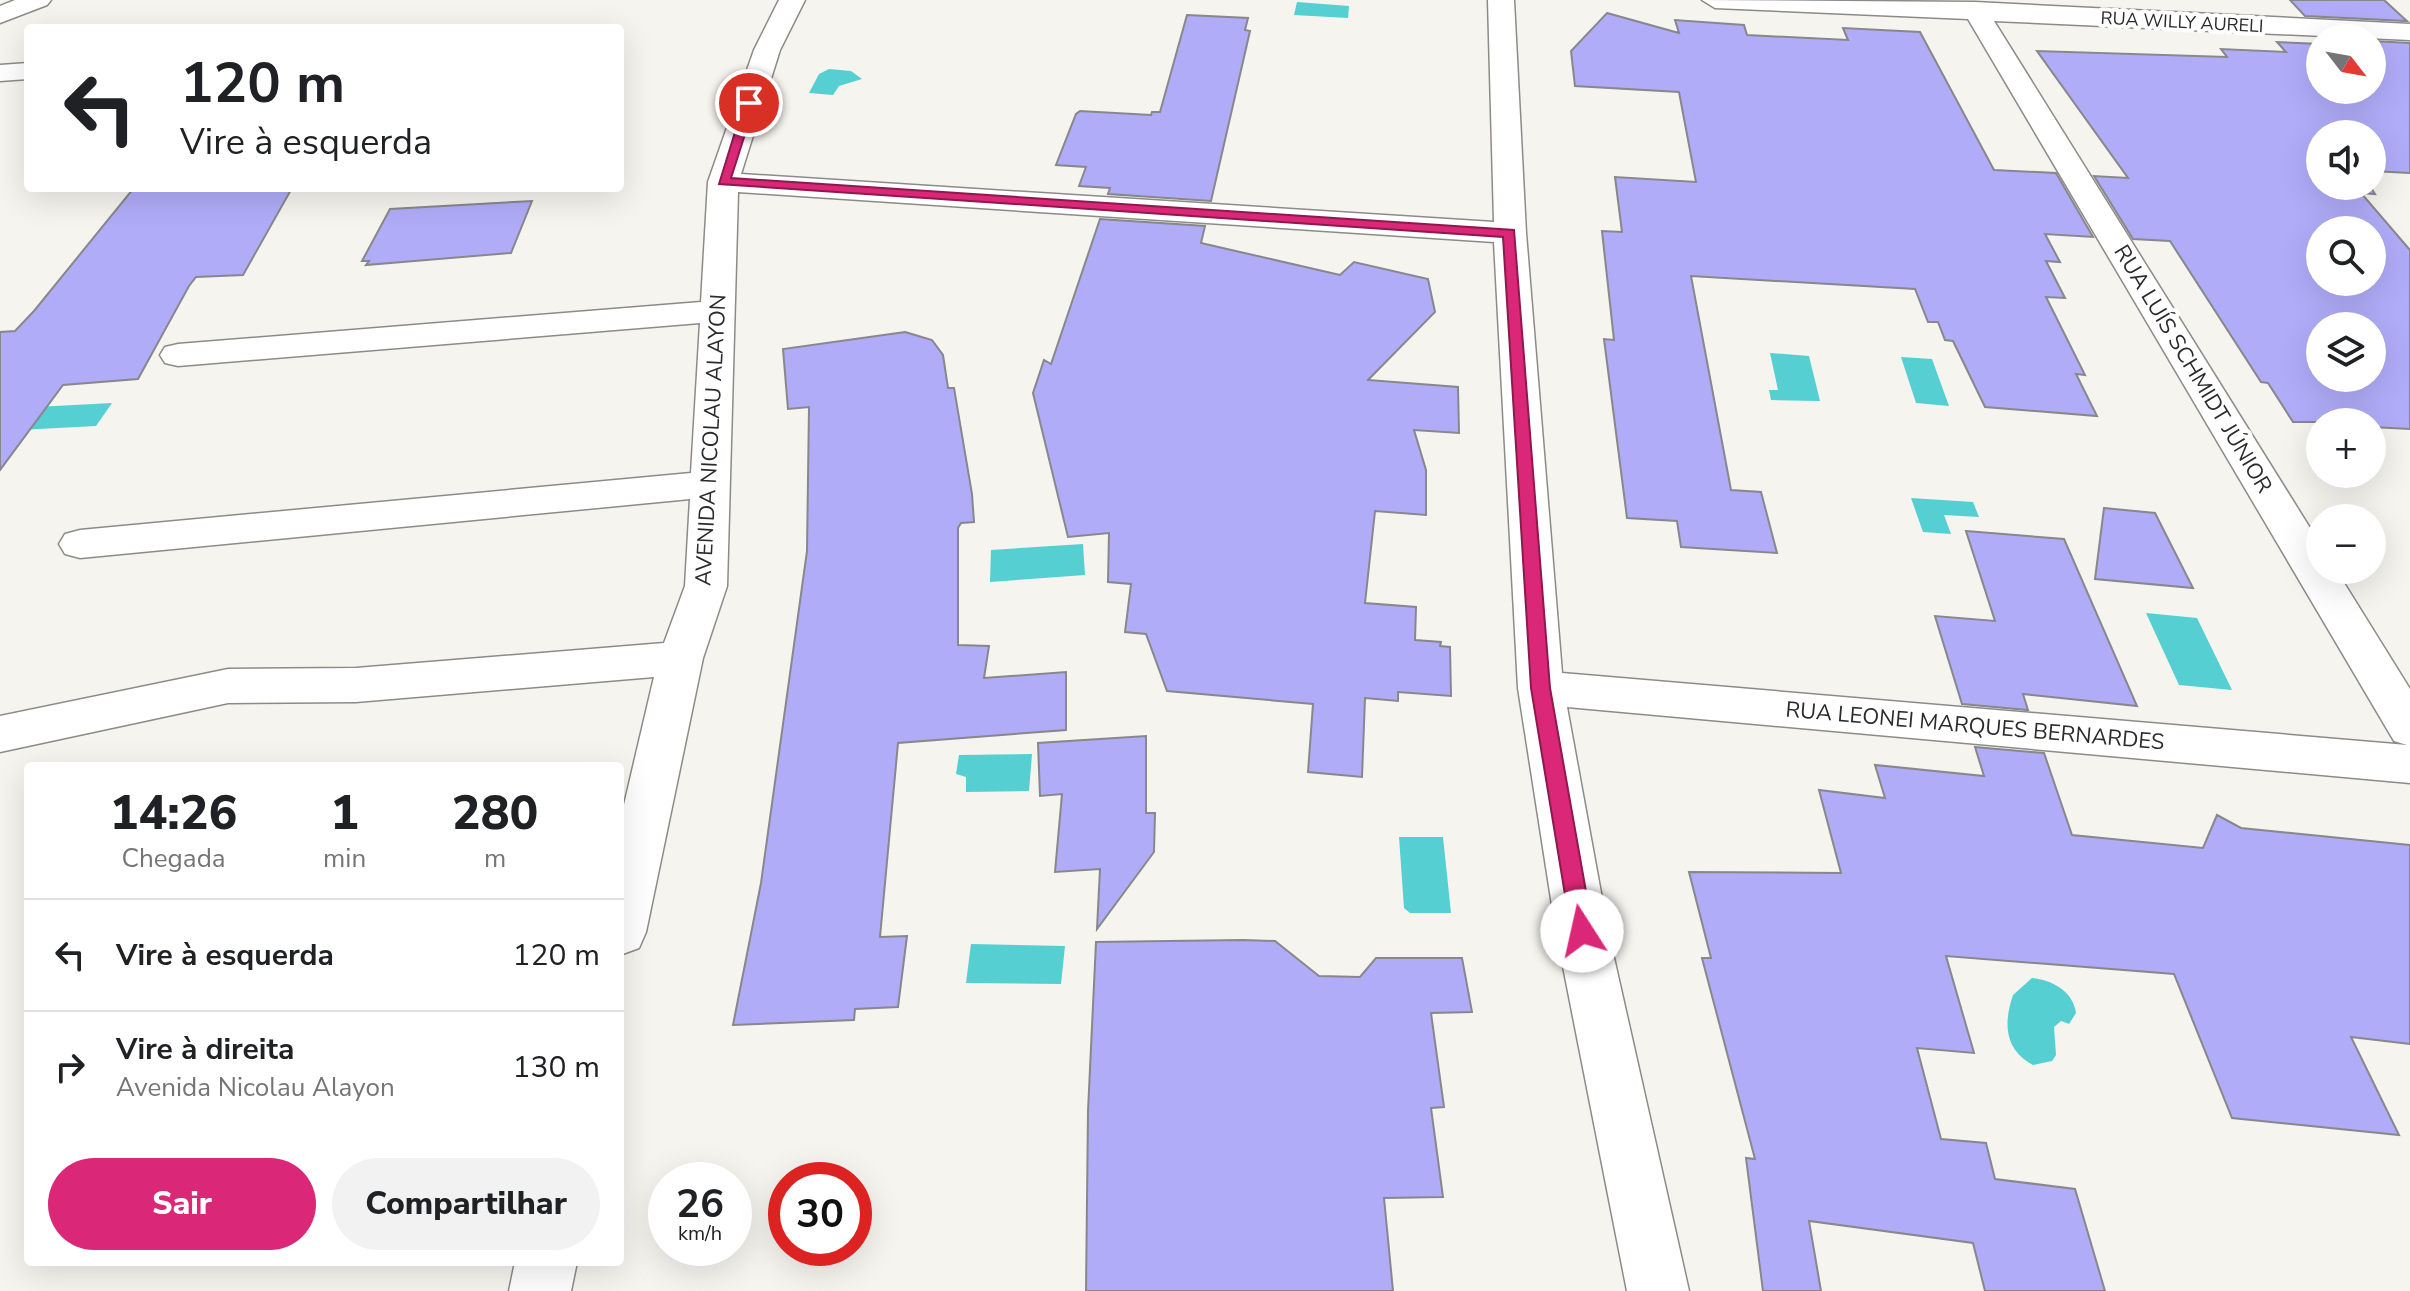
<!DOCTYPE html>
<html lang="pt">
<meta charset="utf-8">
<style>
body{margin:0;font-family:"Nunito Sans",sans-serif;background:#f2f2f2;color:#202124;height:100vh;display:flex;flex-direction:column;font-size:30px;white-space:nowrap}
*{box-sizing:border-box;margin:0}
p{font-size:26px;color:#757577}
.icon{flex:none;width:44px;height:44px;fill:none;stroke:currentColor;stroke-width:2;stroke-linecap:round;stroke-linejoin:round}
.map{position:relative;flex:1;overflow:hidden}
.panel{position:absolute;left:24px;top:762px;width:600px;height:504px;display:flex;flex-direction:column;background:#fff;border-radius:8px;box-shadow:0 8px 32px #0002}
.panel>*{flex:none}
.guide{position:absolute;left:24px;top:24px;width:600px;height:168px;border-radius:8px;box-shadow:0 8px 32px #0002;background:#fff;color:#202124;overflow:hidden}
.needle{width:52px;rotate:121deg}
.buttons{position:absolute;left:2306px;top:24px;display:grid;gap:16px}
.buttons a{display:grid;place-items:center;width:80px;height:80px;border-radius:50%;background:#fff;box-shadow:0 8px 32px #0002;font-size:40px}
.speed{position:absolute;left:648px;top:1162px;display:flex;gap:16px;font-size:40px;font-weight:700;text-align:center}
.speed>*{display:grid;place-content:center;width:104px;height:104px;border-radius:50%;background:#fff;box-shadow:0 8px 32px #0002;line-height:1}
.speed small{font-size:20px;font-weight:400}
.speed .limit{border:12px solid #d22;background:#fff;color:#111}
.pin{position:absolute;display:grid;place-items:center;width:68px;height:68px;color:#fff;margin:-34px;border:4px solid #fff;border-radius:50%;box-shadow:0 2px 8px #0007}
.me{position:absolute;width:88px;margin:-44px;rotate:350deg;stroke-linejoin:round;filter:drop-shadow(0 0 6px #0008)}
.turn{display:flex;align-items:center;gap:28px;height:168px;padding:0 24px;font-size:36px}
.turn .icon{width:104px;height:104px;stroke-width:2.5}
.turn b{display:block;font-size:56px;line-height:68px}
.eta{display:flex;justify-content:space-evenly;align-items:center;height:136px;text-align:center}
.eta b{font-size:48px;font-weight:800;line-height:56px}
.button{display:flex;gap:16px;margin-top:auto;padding:16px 24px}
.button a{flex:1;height:92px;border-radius:48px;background:#db2777;color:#fff;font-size:32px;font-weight:800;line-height:92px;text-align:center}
.button a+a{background:#f2f2f2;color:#202124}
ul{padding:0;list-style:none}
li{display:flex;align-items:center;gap:24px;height:112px;padding:0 24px;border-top:2px solid #e0e0e0}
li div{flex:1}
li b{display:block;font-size:30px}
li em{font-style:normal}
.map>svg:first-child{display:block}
.water{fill:#55cfd1}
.building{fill:#b0acf8;stroke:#87878c;stroke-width:2;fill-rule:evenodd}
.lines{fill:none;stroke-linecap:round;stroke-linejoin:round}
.minor-casing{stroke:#8d8b87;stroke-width:3}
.minor{fill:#fff;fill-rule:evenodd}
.route{fill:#db2777;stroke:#8e194d;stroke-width:2}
.labels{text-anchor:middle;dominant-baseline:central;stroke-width:8;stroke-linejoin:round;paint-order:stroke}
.far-street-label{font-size:18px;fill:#2c2b2a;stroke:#fff}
.street-label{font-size:22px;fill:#2c2b2a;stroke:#fff}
</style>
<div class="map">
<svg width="2410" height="1291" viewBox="0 0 2410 1291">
<rect width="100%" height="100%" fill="#f5f4ef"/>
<!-- water -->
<path class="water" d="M 1297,2 L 1349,6 L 1348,18 L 1294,15 Z
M 829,69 L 851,71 L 862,79 L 839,86 L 833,95 L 809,93 L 819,74 Z
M 1770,353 L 1809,356 L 1820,401 L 1771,400 L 1769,390 L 1778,390 Z
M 1901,357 L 1932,359 L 1949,406 L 1916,403 Z
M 112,403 L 96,426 L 19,430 L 36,407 Z
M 1911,498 L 1973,502 L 1979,517 L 1944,515 L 1951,534 L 1923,532 Z
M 1083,544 L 1085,575 L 990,582 L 991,550 Z
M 2146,613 L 2197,618 L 2232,690 L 2179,685 Z
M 1032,754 L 1029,791 L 966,792 L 966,777 L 956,774 L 959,755 Z
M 1399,837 L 1443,837 L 1451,913 L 1410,913 L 1404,908 Z
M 971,944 L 1065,946 L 1061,984 L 966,983 Z
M 2032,978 C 2052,980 2073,991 2076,1013 L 2069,1024 L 2061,1021 L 2054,1027 L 2056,1055 L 2052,1061 L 2033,1065 C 2005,1050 2003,1024 2013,995 Z"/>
<!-- building -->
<path class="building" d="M 2290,0 L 2384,0 L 2407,21 L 2305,16 Z
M 1607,13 L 1679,33 L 1675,20 L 1744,25 L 1747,35 L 1848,40 L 1843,28 L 1920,32 L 1994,170 L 2056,173 L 2093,237 L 2045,234 L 2060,262 L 2046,261 L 2065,298 L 2046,297 L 2085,375 L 2076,374 L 2097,416 L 1985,407 L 1953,341 L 1945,340 L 1938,322 L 1928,322 L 1915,289 L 1691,276 L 1731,490 L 1761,492 L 1777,553 L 1681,547 L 1677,521 L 1627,518 L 1604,339 L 1614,340 L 1602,231 L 1622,232 L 1615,177 L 1696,182 L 1679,92 L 1575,86 L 1571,51 Z
M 1187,15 L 1248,18 L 1245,30 L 1250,31 L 1211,201 L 1108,194 L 1110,188 L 1079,186 L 1086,167 L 1056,165 L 1076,114 L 1080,111 L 1151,115 L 1152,112 L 1160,112 Z
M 2372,41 L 2410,43 L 2410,173 L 2372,171 L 2372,134 L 2320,134 L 2320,186 L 2370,186 L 2375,194 L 2361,193 L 2410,250 L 2410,429 L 2372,427 L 2372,422 L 2293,422 L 2268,383 L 2261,382 L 2170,241 L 2133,239 L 2094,176 L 2128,178 L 2037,51 L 2227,57 L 2221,49 L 2286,52 L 2277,42 L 2320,44 L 2320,90 L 2372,90 ZM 2320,230 L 2372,230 L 2372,282 L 2320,282 ZM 2320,326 L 2372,326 L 2372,378 L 2320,378 Z
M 292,188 L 243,275 L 196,277 L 189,286 L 138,379 L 63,385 L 0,470 L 0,332 L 15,331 L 34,311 L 133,189 Z
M 532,201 L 511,253 L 366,265 L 369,261 L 362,261 L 390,209 Z
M 1100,219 L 1205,226 L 1201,243 L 1340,275 L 1354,262 L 1428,279 L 1435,312 L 1368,380 L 1458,387 L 1459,433 L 1414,430 L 1426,470 L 1426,515 L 1375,511 L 1365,603 L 1416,607 L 1415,640 L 1441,642 L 1440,646 L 1450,647 L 1451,696 L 1398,692 L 1398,701 L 1365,698 L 1362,777 L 1308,772 L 1313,704 L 1167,691 L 1146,634 L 1125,632 L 1131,584 L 1108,582 L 1109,533 L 1068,537 L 1033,393 L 1044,360 L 1051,364 Z
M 905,332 L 932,340 L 943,355 L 948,388 L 954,388 L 972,494 L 974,522 L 961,523 L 958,528 L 958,645 L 989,646 L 984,678 L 1066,672 L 1066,730 L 898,743 L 880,937 L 907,936 L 898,1007 L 855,1009 L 854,1020 L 733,1025 L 761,883 L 807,551 L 809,407 L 788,409 L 783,349 Z
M 2104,508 L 2155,513 L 2193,588 L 2095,579 Z
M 1966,531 L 2064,539 L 2137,706 L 2023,694 L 2028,710 L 1962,704 L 1935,616 L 1995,621 Z
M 1146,736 L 1146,813 L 1155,813 L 1154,852 L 1097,929 L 1100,869 L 1055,872 L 1062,794 L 1040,796 L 1038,743 Z
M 1975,747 L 2044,753 L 2072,835 L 2203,848 L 2217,815 L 2241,828 L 2410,845 L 2410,1044 L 2351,1037 L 2399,1135 L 2232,1118 L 2174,974 L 1946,956 L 1974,1053 L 1917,1048 L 1941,1139 L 1986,1143 L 1995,1179 L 2075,1189 L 2105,1291 L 1985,1291 L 1973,1243 L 1809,1221 L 1821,1291 L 1763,1291 L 1746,1158 L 1755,1159 L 1702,958 L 1711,958 L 1689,872 L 1841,873 L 1819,790 L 1885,798 L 1875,765 L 1984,776 Z
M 1243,940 L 1275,941 L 1319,976 L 1360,977 L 1376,958 L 1462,958 L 1472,1012 L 1431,1013 L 1444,1107 L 1431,1108 L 1443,1197 L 1384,1198 L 1393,1291 L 1086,1291 L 1088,1111 L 1096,942 Z"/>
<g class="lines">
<!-- minor casing -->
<g class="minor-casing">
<path id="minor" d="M 15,0 L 51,0 L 47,5 L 0,23 L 0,6 Z
M 779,0 L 805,0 L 780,50 L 741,174 L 1494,222 L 1488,0 L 1514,0 L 1526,233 L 1562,673 L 2407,745 L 2394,741 L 1968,19 L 1715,8 L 1702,0 L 1975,2 L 2410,24 L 2410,40 L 1994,21 L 2320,544 L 2320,570 L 2336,570 L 2410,689 L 2410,783 L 1567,707 L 1608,931 L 1689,1291 L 1627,1291 L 1556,931 L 1518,688 L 1494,242 L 738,192 L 727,586 L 703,658 L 646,932 L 639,948 L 620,955 L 620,822 L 654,677 L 356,702 L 228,703 L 0,752 L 0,716 L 228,669 L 356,668 L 664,643 L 685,586 L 690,499 L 80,558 L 65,554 L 59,544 L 65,534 L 80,530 L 691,473 L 700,323 L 178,366 L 165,363 L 160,355 L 165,347 L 178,344 L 701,302 L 708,182 L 754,50 Z
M 28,63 L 28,79 L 0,81 L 0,65 Z
M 515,1262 L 577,1262 L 571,1291 L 509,1291 Z"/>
</g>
<!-- minor -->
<use href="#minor" class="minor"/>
</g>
<!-- route -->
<path class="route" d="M 749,99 L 755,103 L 731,178 L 1514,230 L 1550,688 L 1593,931 L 1589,938 L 1574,938 L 1571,931 L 1531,688 L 1503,237 L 719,184 L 744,103 Z"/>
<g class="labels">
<!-- far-street labels -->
<g class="far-street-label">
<text transform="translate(2182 22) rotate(3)">RUA WILLY AURELI</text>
</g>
<!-- street labels -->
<g class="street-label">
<text transform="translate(2193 369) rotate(59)">RUA LUÍS SCHMIDT JÚNIOR</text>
<text transform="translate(711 440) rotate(-87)">AVENIDA NICOLAU ALAYON</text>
<text transform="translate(1975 726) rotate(5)">RUA LEONEI MARQUES BERNARDES</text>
</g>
</g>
</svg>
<div class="buttons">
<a><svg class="needle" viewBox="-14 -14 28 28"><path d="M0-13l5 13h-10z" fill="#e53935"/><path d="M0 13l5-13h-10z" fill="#757577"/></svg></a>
<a><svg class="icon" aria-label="sound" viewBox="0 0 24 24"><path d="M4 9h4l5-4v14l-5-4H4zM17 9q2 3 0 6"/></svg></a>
<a><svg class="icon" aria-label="search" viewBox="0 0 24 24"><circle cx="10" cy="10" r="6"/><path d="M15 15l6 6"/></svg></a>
<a><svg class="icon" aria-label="layers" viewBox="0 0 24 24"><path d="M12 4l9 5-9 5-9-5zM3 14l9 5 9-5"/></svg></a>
<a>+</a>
<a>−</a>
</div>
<div class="speed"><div>26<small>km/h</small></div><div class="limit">30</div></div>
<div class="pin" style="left:749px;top:103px;background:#d93025"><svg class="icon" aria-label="arrive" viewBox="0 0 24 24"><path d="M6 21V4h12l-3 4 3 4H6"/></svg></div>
<svg class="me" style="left:1582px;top:931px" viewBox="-20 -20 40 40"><circle r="19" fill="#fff"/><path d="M0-13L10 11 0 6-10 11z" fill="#db2777"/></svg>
<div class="guide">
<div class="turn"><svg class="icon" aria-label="left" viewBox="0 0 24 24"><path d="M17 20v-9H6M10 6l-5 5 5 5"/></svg><div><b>120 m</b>Vire à esquerda</div></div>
</div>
<section class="panel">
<div class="eta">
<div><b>14:26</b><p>Chegada</p></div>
<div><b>1</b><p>min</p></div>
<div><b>280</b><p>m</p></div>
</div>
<ul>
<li><svg class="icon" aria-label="left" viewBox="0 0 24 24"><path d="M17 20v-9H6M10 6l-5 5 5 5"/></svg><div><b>Vire à esquerda</b></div><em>120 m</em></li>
<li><svg class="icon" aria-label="right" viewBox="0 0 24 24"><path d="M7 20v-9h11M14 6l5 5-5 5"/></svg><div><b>Vire à direita</b><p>Avenida Nicolau Alayon</p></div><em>130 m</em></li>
</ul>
<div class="button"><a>Sair</a><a>Compartilhar</a></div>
</section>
</div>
